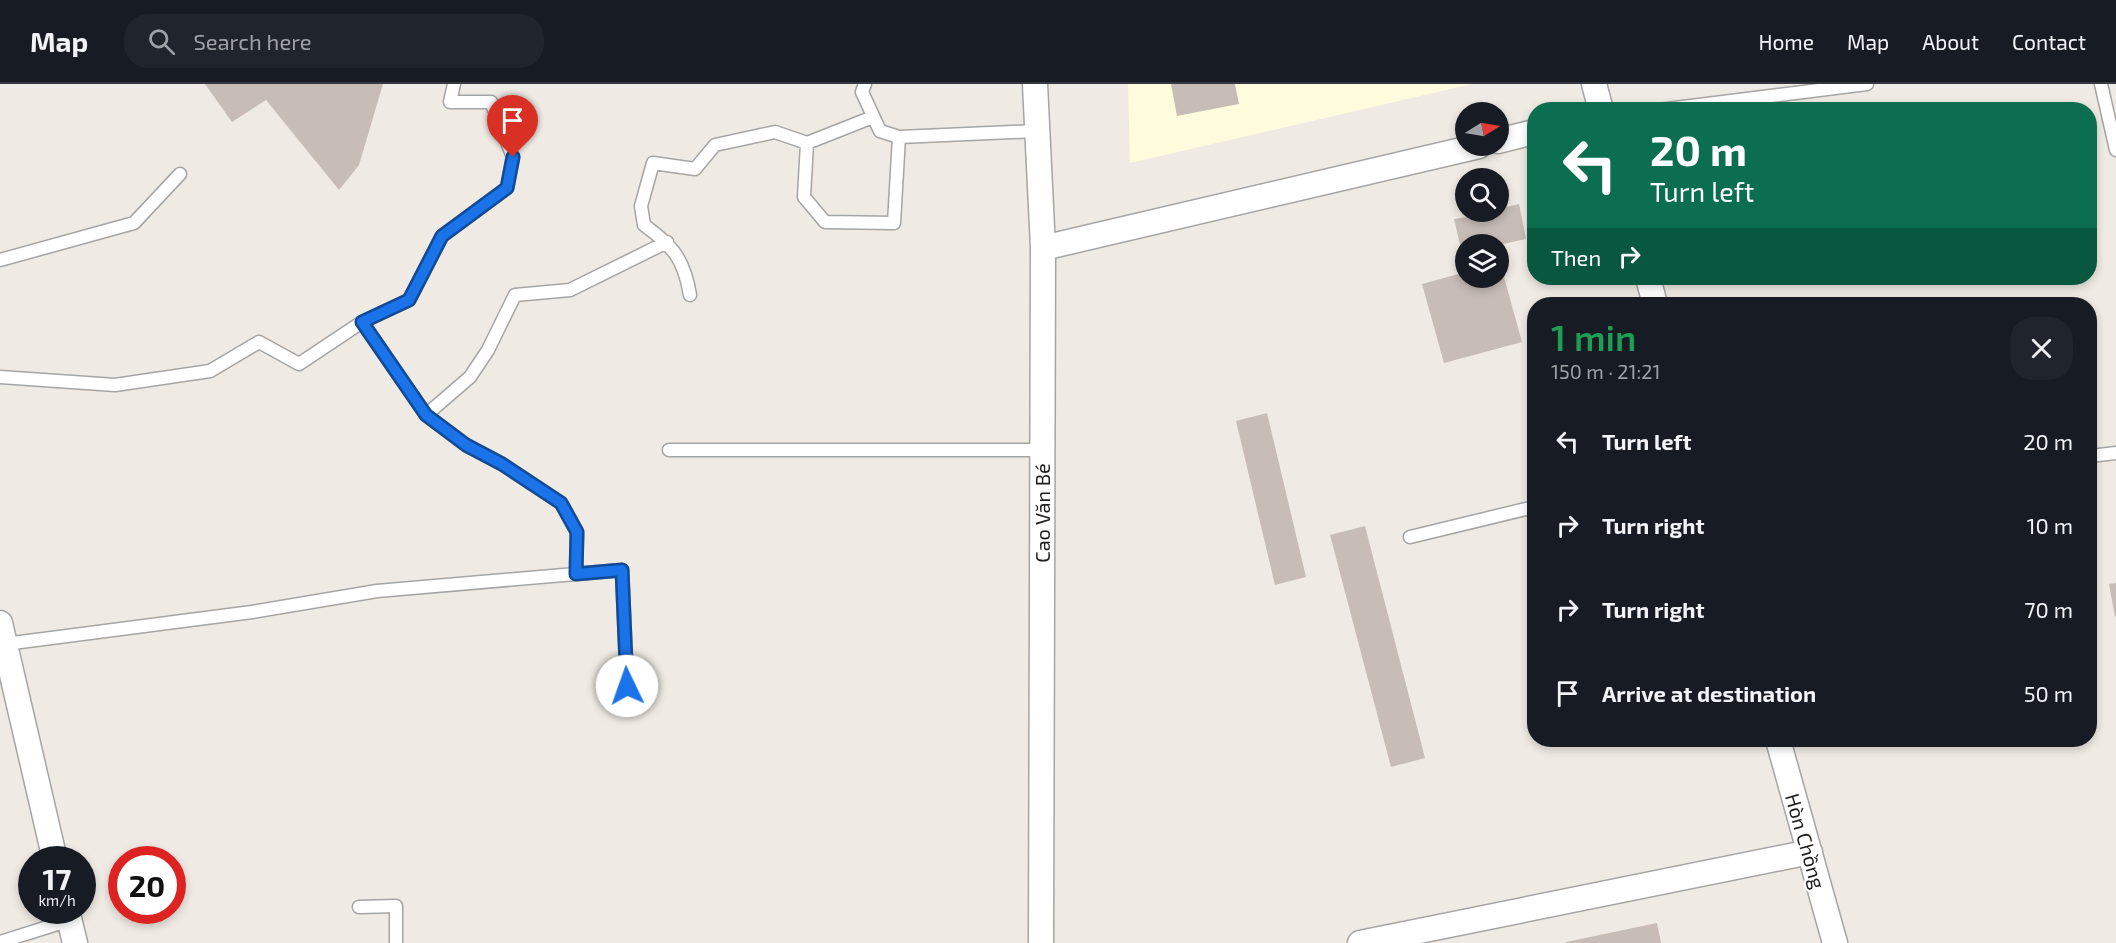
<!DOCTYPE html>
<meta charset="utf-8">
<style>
body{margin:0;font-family:"Exo 2",sans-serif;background:#20242c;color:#f1f3f6;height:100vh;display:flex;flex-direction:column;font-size:22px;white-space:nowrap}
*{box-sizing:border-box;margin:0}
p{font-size:20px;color:#9ea1a6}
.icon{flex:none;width:33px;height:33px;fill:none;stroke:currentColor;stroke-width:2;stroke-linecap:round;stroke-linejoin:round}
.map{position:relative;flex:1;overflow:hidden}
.side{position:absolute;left:1527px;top:213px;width:570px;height:450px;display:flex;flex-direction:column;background:#171b24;border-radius:24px;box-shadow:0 3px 9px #0003}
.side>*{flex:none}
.hud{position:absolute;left:1527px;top:18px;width:570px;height:183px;border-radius:24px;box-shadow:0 3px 9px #0003;background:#0b6e4f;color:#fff;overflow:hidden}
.needle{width:39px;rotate:79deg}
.buttons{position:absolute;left:1455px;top:18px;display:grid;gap:12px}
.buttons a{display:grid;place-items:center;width:54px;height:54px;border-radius:50%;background:#171b24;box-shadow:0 3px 9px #0003;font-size:30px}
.speed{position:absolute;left:18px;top:762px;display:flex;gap:12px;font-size:30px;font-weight:700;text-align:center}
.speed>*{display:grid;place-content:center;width:78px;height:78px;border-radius:50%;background:#171b24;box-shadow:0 3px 9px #0003;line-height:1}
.speed small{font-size:15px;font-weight:400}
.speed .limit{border:9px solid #d22;background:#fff;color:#111}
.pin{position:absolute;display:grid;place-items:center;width:51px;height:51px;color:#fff;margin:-62px -26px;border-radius:50% 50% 50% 0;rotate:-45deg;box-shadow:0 0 6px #0007}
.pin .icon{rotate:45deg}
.me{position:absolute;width:66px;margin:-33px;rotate:357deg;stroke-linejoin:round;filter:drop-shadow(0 0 4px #0008)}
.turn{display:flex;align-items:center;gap:21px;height:126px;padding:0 24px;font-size:27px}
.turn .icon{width:78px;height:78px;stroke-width:2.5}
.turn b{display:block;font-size:42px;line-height:51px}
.then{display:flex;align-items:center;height:57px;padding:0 24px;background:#0003;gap:12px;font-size:22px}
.round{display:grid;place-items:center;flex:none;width:63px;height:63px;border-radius:24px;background:#20242c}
.summary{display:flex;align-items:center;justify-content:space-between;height:102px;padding:0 24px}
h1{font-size:36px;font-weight:600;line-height:45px;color:#1e9e55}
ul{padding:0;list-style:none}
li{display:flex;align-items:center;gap:18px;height:84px;padding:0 24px}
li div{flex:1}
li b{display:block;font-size:22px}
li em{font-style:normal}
header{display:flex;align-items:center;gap:36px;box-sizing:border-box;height:84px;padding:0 30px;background:#171b24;border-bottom:2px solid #363941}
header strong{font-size:28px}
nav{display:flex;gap:33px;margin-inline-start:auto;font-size:21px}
.search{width:420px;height:54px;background:#20242c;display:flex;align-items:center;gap:15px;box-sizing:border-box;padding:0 21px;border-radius:24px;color:#9ea1a6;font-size:22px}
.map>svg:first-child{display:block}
.education{fill:#fffcdd}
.building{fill:#c7bcb6}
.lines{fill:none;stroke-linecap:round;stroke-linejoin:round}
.service-casing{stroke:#a5a5a5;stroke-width:15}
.minor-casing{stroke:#a5a5a5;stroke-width:27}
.service{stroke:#fff;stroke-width:12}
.minor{stroke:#fff;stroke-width:24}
.route-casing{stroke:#114b97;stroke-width:15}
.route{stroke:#1a73e8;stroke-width:10}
.labels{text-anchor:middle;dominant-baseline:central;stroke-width:4.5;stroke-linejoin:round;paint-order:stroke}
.street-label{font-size:20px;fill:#1e1e1e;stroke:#fff}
</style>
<header>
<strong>Map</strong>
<div class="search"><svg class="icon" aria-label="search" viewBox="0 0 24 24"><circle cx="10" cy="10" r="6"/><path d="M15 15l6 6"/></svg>Search here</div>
<nav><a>Home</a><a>Map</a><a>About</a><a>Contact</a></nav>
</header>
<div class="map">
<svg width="2116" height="859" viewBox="0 0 2116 859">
<rect width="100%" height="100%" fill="#efeae3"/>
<!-- education -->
<path class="education" d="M 1128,0 L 1472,0 L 1130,79 Z"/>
<!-- building -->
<path class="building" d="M 205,0 L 383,0 L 359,81 L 339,106 L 266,16 L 232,38 Z
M 1171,0 L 1235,0 L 1239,20 L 1177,32 Z
M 1519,120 L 1526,155 L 1498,161 L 1466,160 L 1466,168 L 1462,169 L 1454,135 L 1498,128 L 1498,125 Z
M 1499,175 L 1522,258 L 1444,279 L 1422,200 L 1466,188 L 1466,194 L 1498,194 Z
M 1267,329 L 1306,493 L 1275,501 L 1236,337 Z
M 1365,442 L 1425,674 L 1391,683 L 1330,451 Z
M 2116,499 L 2116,532 L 2115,533 L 2109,500 Z
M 1657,839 L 1661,859 L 1566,859 L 1566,858 Z"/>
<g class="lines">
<!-- service casing -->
<g class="service-casing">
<path id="service" d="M 865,0 L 862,8 L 880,47 L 899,53 L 1037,47
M 2101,0 L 2116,66
M 1659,26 L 1867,0
M 807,59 L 873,33
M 0,176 L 134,139 L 180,90
M 690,211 C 684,175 673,162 644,141 L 641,122 L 653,79 L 695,85 L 715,61 L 775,48 L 807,59 L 804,113 L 825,138 L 894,139 L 899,53
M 362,238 L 426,331 L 466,361 L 502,380 L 561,419 L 577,448 L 576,490
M 0,293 L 115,301 L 210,287 L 259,258 L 299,280 L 362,238 L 409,216 L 442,152 L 507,104 L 513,73 L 491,18 L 450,18 L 454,0
M 426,331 L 470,293 L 488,266 L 515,211 L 570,206 L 667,158
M 669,366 L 1042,366
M 2090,372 L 2116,369
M 1410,453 L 1534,423
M 5,560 L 252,528 L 377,507 L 622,486 L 627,602
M 359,823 L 396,822 L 396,859
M 0,858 L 70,836"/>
</g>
<!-- minor casing -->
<g class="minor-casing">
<path id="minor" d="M 1035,0 L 1043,164 L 1041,859
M 1594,0 L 1601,26
M 1498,57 L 1534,48
M 1043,164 L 1479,62
M 1648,194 L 1655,220
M 0,539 L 55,776
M 1778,656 L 1835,859
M 67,826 L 75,859
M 1360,859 L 1810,768"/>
</g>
<!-- service -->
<use href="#service" class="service"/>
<!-- minor -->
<use href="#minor" class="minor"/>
</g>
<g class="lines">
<!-- route casing -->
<g class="route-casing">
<path id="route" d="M 513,73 L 507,104 L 442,152 L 409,216 L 362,238 L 426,331 L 466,361 L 502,380 L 561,419 L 577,448 L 576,490 L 622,486 L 627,602"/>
</g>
<!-- route -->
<use href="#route" class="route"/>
</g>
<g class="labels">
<!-- street labels -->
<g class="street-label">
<text transform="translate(1042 429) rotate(-90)">Cao Văn Bé</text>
<text transform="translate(1806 757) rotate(74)">Hòn Chồng</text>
</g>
</g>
</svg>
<div class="buttons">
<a><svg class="needle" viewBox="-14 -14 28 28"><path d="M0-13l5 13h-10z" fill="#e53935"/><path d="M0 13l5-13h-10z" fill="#9ea1a6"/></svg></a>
<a><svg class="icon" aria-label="search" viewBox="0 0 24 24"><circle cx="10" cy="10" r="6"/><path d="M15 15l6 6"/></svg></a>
<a><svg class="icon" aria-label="layers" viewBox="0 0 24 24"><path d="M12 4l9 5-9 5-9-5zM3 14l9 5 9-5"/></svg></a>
</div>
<div class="speed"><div>17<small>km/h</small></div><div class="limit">20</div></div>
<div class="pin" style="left:513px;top:73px;background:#d93025"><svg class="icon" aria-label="arrive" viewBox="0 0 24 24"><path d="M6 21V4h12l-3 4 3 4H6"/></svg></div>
<svg class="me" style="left:627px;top:602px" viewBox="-20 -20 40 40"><circle r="19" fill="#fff"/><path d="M0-13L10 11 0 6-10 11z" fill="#1a73e8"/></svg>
<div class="hud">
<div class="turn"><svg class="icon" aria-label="left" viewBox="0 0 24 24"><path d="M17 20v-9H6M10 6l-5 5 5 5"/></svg><div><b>20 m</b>Turn left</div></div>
<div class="then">Then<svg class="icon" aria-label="right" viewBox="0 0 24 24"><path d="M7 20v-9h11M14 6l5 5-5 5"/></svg></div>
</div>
<section class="side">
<div class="summary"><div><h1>1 min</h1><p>150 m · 21:21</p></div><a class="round"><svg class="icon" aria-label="close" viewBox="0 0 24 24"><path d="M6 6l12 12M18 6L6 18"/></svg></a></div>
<ul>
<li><svg class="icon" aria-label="left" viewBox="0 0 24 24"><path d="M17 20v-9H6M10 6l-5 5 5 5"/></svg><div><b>Turn left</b></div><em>20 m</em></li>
<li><svg class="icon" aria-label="right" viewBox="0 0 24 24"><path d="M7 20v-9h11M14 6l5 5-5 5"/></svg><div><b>Turn right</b></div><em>10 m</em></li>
<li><svg class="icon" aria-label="right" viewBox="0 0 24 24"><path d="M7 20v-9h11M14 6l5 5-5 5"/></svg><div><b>Turn right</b></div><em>70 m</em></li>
<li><svg class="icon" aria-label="arrive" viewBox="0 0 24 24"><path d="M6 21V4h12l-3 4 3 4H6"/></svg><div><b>Arrive at destination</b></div><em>50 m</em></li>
</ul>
</section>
</div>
